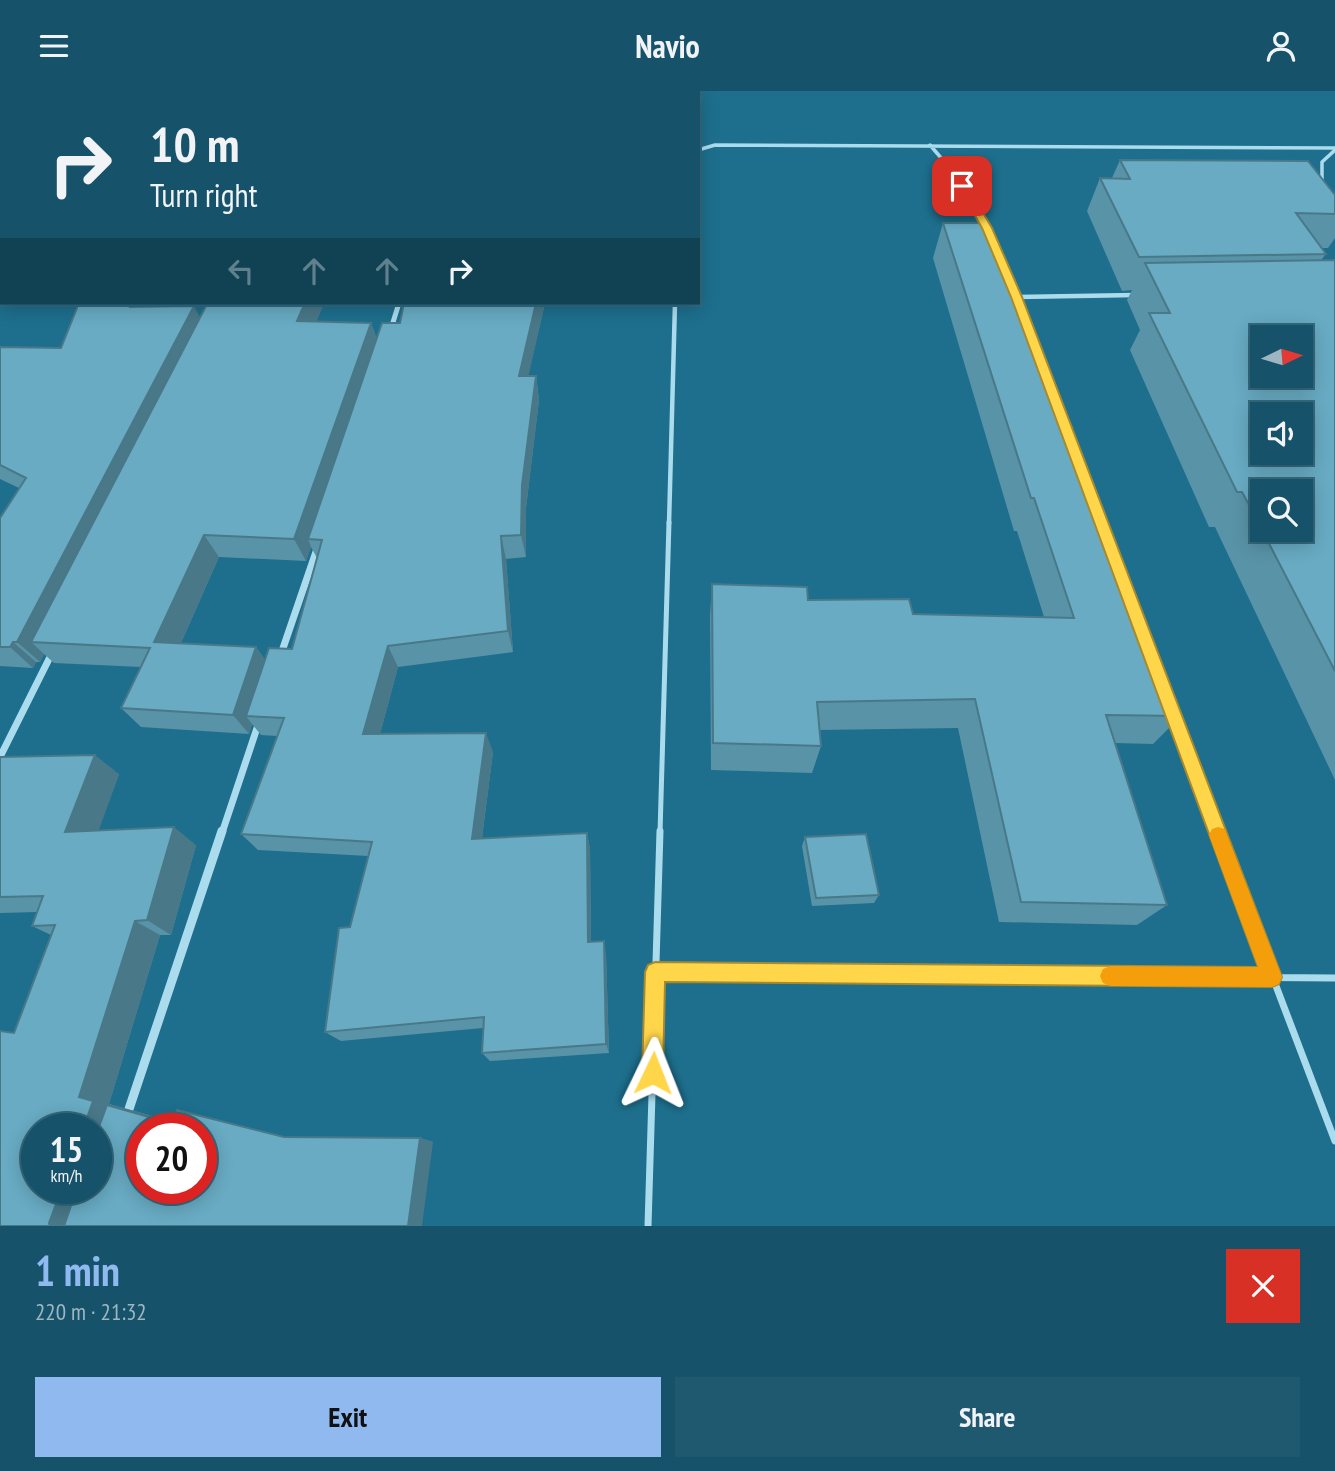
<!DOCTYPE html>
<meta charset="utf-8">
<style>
body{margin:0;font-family:"PT Sans Narrow",sans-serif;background:#1f5970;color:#f1f3f6;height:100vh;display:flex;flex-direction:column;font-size:26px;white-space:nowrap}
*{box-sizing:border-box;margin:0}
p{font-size:23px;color:#9eb6c1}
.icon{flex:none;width:38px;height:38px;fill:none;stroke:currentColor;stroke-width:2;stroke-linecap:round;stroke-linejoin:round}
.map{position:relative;height:1135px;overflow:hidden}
.side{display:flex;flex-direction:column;background:#16536a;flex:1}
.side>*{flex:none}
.top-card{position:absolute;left:0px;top:0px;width:700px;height:214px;box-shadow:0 4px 18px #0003,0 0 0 2px #35697e;background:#16536a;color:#f1f3f6;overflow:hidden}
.needle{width:46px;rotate:85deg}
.buttons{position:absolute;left:1250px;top:234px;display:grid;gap:14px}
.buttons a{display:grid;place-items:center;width:63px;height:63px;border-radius:0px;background:#16536a;box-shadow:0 4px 18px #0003,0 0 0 2px #35697e;font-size:35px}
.speed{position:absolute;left:21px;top:1022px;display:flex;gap:14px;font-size:35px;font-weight:700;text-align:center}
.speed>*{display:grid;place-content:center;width:91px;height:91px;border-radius:50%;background:#16536a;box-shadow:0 4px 18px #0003,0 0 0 2px #35697e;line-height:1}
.speed small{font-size:18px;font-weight:400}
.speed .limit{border:10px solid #d22;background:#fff;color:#111}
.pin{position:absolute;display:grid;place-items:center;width:60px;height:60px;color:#fff;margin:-30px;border-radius:14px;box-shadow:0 4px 10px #0006}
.me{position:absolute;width:77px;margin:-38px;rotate:2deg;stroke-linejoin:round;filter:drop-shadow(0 0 5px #0008)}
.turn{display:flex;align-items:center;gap:24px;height:147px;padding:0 35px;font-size:32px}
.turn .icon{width:91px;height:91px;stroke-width:2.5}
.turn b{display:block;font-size:49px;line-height:60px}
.lanes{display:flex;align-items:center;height:66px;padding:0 35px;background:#0003;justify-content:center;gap:35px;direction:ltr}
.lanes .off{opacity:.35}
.round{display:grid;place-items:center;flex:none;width:74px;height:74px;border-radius:0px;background:#1f5970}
.overview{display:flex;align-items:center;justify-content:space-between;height:119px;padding:0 35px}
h1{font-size:42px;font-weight:700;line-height:52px;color:#90b9f0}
.action{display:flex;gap:14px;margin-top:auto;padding:14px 35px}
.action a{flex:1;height:80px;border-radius:0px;background:#90b9f0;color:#111;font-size:28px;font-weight:700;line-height:80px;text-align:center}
.action a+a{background:#1f5970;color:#f1f3f6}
header{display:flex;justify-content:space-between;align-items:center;height:91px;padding:0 35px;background:#16536a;font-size:32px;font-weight:700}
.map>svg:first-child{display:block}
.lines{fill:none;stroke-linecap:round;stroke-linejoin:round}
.lane-far3{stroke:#abdced;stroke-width:3.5}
.lane-far2{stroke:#abdced;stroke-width:4.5}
.lane-far1{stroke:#abdced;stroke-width:5}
.lane{stroke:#abdced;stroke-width:7}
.street-far2{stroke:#abdced;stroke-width:5}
.street-far1{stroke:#abdced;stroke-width:7}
.street{stroke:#abdced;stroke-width:9}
.wall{fill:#5993a8;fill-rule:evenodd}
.shaded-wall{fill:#497888}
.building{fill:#68abc3;stroke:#497888;stroke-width:2;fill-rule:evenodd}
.route{fill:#ffd54a;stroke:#a68a30;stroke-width:2}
.slow{fill:#f59e0b}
</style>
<header><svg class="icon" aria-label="menu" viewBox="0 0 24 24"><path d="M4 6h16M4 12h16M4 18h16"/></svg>Navio<svg class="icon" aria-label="person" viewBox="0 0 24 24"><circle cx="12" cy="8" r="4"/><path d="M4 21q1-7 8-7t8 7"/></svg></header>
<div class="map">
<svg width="1335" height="1135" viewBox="0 0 1335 1135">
<rect width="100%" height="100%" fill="#1d6f8d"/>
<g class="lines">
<!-- lane-far3 -->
<path class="lane-far3" d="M 930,54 L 954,82 L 987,137
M 698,59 L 715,54 L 1335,57
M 1322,92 L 1322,71 L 1335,59"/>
<!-- lane-far2 -->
<path class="lane-far2" d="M 1017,206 L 1136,204
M 669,433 L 675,212"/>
<!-- lane-far1 -->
<path class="lane-far1" d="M 1173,624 L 1218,742
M 660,742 L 669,431"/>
<!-- lane -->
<path class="lane" d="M 1217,740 L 1335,1050
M 655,881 L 1335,887
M 648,1135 L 660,740"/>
<!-- street-far2 -->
<path class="street-far2" d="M 390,241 L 399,212"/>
<!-- street-far1 -->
<path class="street-far1" d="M 280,566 L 318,455
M 0,666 L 53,560
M 222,742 L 259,631"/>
<!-- street -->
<path class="street" d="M 126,1027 L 222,740"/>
</g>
<!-- wall -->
<path class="wall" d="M 1120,69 L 1335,104 L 1335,147 L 1328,157 L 1322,157 L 1326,163 L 1321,169 L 1335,169 L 1335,689 L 1215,436 L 1209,436 L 1130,259 L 1140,239 L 1127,209 L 1132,199 L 1122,200 L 1087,120 L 1100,87 L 1112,87 Z
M 943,132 L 1181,625 L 1153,653 L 1115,652 L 1167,814 L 1137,834 L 999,831 L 958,637 L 819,639 L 821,655 L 812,682 L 711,679 L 710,525 L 712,493 L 808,509 L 913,523 L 1044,526 L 1017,440 L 1014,440 L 933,167 Z
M 79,212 L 153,212 L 152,216 L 200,227 L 234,215 L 324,212 L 316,231 L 371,232 L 377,249 L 400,232 L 404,212 L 545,212 L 528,285 L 536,285 L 539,309 L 526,417 L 526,466 L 506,468 L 513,561 L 398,576 L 380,643 L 493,661 L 482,747 L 587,742 L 590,758 L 591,851 L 606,863 L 609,962 L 490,970 L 482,962 L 483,937 L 341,950 L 325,941 L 368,765 L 258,759 L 241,743 L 277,645 L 261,644 L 252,633 L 249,643 L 141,636 L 121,617 L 141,576 L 54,572 L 44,563 L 40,571 L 36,571 L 33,577 L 0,575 L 0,427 L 19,397 L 0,388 L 0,256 L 61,257 ZM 311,456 L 317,467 L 292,558 L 265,569 L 256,556 L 181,552 L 219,466 L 306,470 Z
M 0,666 L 119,683 L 98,740 L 196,754 L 171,844 L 160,844 L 109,1013 L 171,1030 L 285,1046 L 420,1047 L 433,1051 L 0,1135 L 14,942 L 51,844 L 32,835 L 37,821 L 0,822 Z
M 805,746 L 879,804 L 874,812 L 812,815 L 802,755 Z"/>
<!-- shaded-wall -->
<path class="shaded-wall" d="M 0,0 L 44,0 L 41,2 L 2,2 L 2,23 L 0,24 Z
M 2,130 L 2,176 L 0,178 L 0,132 Z
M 131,212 L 153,212 L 144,240 L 130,216 Z
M 305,212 L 324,212 L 307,254 L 297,230 Z
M 536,212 L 545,212 L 523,309 L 519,285 Z
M 194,215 L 207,239 L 31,551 L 44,563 L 40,571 L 17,551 Z
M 371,232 L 379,256 L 308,448 L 311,456 L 306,470 L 294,448 Z
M 536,285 L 539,309 L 526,417 L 526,466 L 521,444 L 522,394 Z
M 204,444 L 219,466 L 172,572 L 154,551 Z
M 501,445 L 506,468 L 513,561 L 508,540 Z
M 13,551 L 36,571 L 33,577 L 10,556 Z
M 388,555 L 398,576 L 375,662 L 363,643 Z
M 256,556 L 271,577 L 246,625 L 252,633 L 249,643 L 233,624 Z
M 486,642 L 493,661 L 480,763 L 472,748 Z
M 95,664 L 119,683 L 92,758 L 65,741 Z
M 174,736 L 196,754 L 171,844 L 147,829 Z
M 587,742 L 590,758 L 591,864 L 588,851 Z
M 135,830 L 160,844 L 109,1013 L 196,1037 L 96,1094 L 96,1038 L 83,1038 L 79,1006 Z
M 604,850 L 606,863 L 609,962 L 606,953 Z
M 420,1047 L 433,1051 L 422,1135 L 408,1135 Z
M 62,1097 L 95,1097 L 84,1135 L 50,1135 L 49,1132 Z"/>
<!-- building -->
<path class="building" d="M 61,0 L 575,0 L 575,2 L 59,2 Z
M 2,53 L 2,130 L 0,132 L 0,54 Z
M 1120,69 L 1308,70 L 1335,104 L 1335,123 L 1296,122 L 1326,163 L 1139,166 L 1100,87 L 1130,88 Z
M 943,132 L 989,132 L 1181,625 L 1106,624 L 1167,814 L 1021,811 L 975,608 L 817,611 L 821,655 L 713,652 L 712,493 L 807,496 L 808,509 L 909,508 L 913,523 L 1074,527 L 1034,407 L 1031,407 Z
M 1335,169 L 1335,580 L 1262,439 L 1300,439 L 1300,401 L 1262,401 L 1262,438 L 1242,401 L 1237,401 L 1149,222 L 1170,222 L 1145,172 ZM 1262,247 L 1300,247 L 1300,285 L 1262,285 ZM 1262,324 L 1300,324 L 1300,362 L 1262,362 Z
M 79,212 L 131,212 L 130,216 L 194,215 L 17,551 L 13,551 L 10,556 L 0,556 L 0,427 L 26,387 L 0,374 L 0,256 L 61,257 Z
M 236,212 L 305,212 L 297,230 L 371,232 L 294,448 L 204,444 L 154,551 L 256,556 L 233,624 L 121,617 L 150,557 L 31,551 L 206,215 L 234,215 Z
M 404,212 L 536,212 L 519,285 L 536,285 L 522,394 L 521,444 L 501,445 L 508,540 L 388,555 L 363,643 L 486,642 L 472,748 L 587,742 L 588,851 L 604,850 L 606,953 L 482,962 L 484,926 L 325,941 L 339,837 L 350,836 L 372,751 L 241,743 L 284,627 L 246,625 L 269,557 L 292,558 L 322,449 L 308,448 L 382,232 L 400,232 Z
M 95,664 L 65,741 L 174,736 L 147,829 L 135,830 L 79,1006 L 93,1010 L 83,1038 L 37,1038 L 37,1097 L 62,1097 L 49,1132 L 50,1135 L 0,1135 L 0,940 L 14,942 L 55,834 L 32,835 L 43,805 L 0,806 L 0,666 Z
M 866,743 L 879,804 L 816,807 L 805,746 Z
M 107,1014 L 170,1032 L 177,1019 L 284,1046 L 420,1047 L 408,1135 L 64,1135 L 77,1097 L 96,1097 L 96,1044 ZM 142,1038 L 201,1038 L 201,1097 L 142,1097 Z"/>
<!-- route -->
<path class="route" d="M 962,92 L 967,95 L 992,137 L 1022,206 L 1282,886 L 1279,893 L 1272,896 L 665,891 L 663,982 L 660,990 L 653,993 L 645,990 L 642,982 L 645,881 L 648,874 L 655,871 L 1258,876 L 1011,206 L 982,137 L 958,95 Z"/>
<!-- slow -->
<path class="slow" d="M 1218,736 L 1225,738 L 1227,744 L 1282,886 L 1279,893 L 1272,896 L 1110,895 L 1103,892 L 1100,885 L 1103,878 L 1110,875 L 1258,876 L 1209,744 L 1212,738 Z"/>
</svg>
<div class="buttons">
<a><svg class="needle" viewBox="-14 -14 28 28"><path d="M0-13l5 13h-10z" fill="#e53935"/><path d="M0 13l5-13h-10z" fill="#9eb6c1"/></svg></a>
<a><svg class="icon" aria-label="sound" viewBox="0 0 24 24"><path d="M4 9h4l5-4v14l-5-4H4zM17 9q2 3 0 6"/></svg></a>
<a><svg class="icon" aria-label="search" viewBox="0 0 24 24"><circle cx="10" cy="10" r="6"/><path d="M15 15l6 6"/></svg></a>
</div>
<div class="speed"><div>15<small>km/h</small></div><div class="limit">20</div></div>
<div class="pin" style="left:962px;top:95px;background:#d93025"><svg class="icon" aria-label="arrive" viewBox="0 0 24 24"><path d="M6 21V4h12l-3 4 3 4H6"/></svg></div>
<svg class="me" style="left:653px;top:982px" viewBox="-20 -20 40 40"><path d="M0-17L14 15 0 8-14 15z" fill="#ffd54a" stroke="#fff" stroke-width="4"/></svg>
<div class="top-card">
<div class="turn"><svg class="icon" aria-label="right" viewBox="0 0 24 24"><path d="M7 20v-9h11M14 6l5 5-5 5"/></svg><div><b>10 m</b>Turn right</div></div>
<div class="lanes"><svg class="icon off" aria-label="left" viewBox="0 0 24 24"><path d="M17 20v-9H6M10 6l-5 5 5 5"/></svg><svg class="icon off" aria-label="ahead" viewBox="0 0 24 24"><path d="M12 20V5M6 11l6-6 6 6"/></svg><svg class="icon off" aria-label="ahead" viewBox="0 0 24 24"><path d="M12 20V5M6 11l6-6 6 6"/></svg><svg class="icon" aria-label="right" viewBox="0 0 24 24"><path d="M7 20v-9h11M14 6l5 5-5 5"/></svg></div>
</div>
</div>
<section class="side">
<div class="overview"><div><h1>1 min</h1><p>220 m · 21:32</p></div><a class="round" style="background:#d93025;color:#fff"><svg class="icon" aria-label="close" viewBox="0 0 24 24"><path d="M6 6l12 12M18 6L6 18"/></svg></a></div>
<div class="action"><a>Exit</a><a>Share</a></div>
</section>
